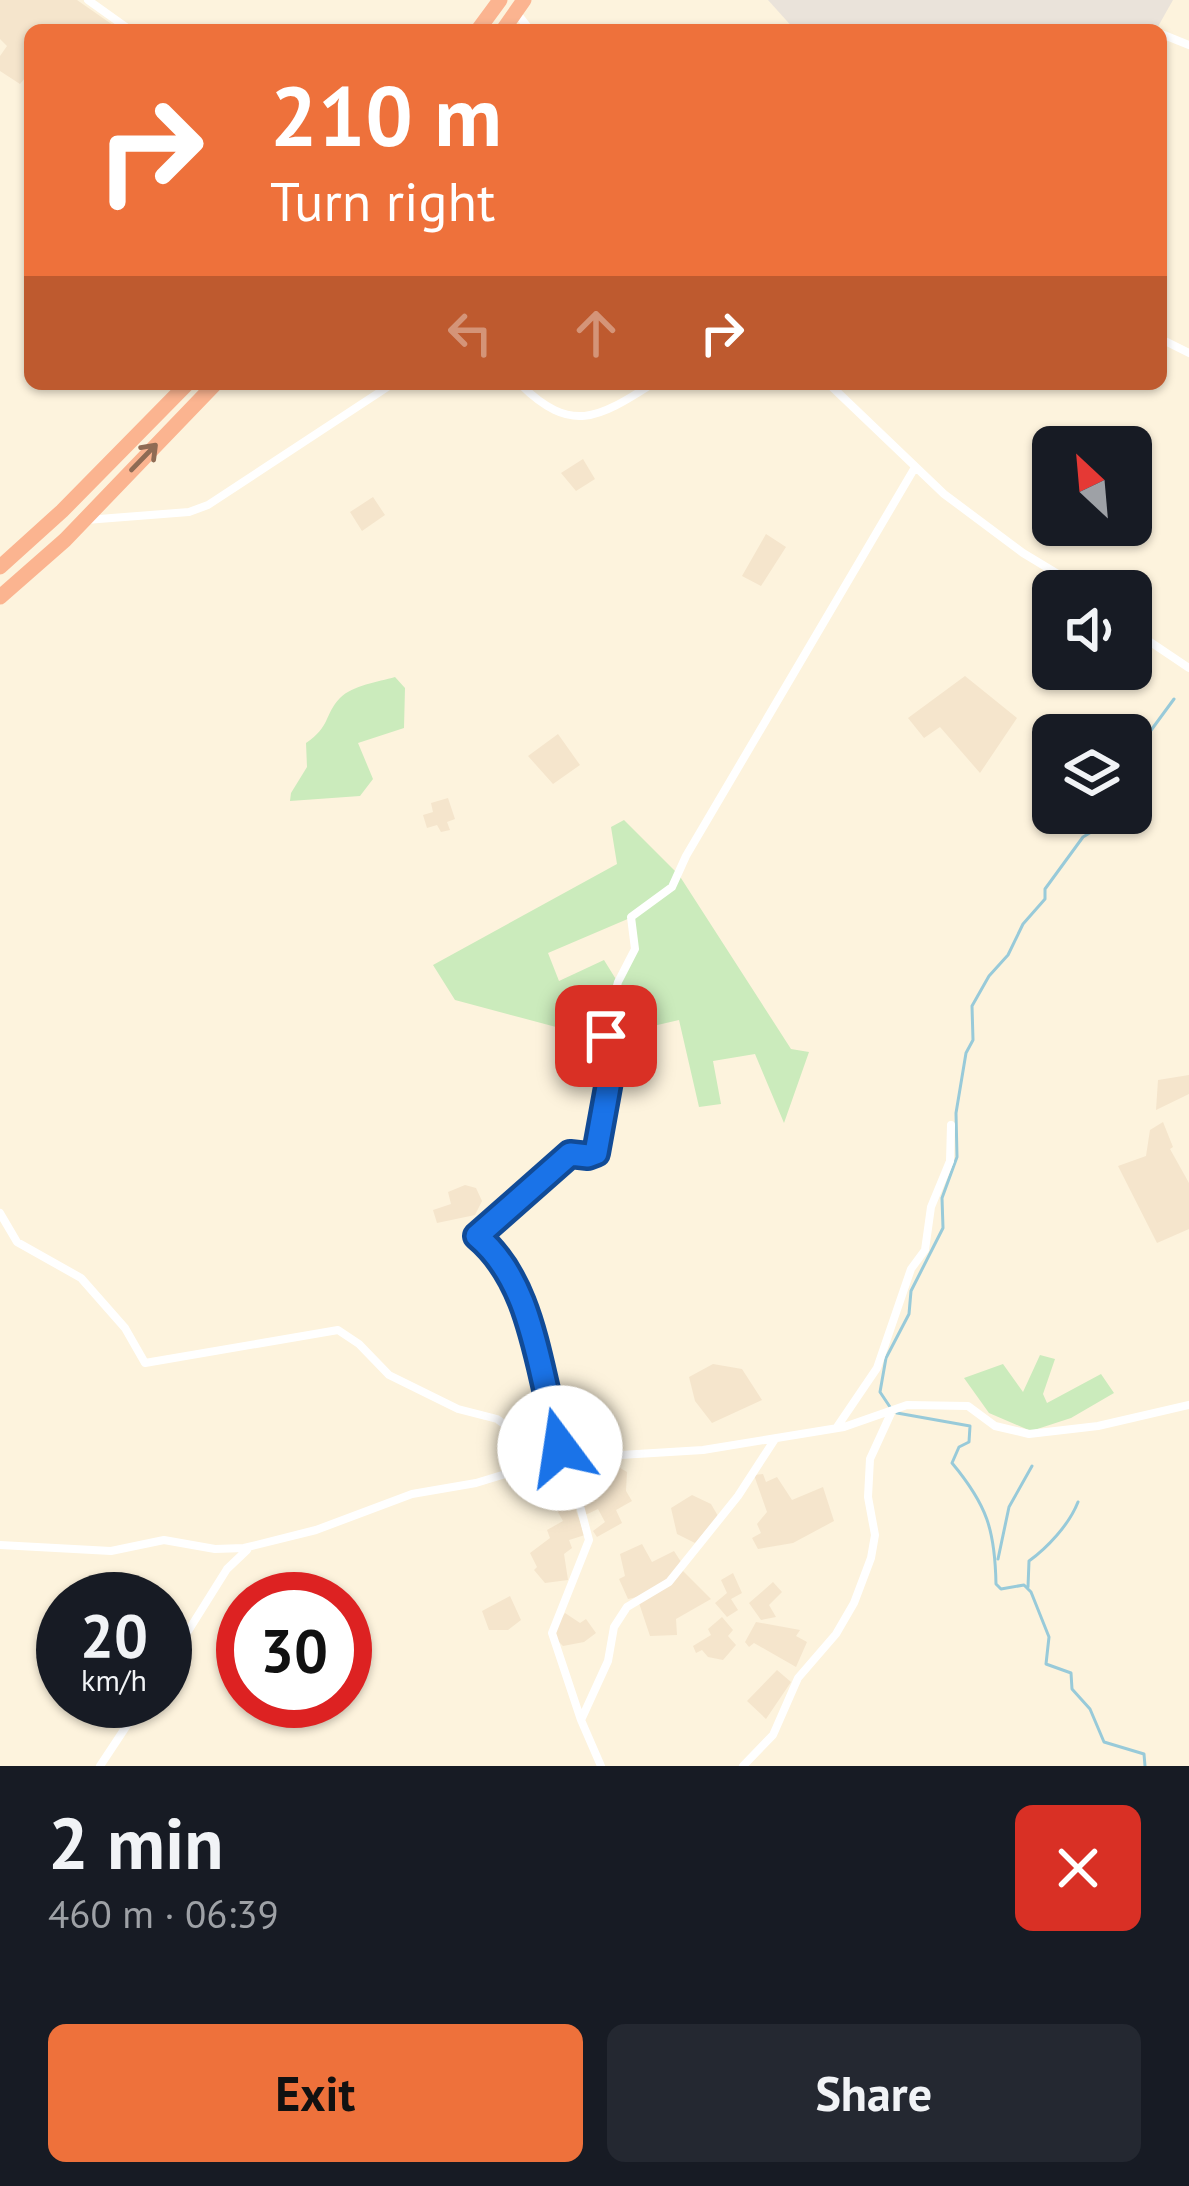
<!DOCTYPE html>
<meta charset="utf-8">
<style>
body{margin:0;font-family:"PT Sans",sans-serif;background:#242831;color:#f1f3f6;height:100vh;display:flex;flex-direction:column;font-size:45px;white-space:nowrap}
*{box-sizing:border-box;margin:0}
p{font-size:39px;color:#9ea1a6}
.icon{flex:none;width:66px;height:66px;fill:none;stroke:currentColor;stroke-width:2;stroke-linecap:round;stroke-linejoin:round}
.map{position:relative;height:1766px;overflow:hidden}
.side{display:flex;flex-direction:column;background:#171b24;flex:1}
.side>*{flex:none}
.hud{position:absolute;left:24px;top:24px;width:1143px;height:366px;border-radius:18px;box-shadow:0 3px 9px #0004;background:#ee713b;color:#fff;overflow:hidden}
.needle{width:78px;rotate:334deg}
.controls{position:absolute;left:1032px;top:426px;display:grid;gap:24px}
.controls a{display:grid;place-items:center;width:120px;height:120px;border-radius:18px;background:#171b24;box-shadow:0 3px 9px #0004;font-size:60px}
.speed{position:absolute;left:36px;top:1572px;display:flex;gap:24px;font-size:60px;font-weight:700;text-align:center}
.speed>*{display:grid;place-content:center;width:156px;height:156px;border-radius:50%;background:#171b24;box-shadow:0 3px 9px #0004;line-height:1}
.speed small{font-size:30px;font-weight:400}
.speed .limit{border:18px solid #d22;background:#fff;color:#111}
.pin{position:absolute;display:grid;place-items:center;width:102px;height:102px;color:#fff;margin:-51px;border-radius:24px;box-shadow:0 6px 18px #0006}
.me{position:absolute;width:132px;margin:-66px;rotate:346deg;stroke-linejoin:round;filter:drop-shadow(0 0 9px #0008)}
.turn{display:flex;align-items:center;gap:42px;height:252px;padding:0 48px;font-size:54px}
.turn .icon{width:156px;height:156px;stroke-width:2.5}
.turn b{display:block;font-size:84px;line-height:102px}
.lanes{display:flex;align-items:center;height:114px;padding:0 48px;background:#0003;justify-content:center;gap:60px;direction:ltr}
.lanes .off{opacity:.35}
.round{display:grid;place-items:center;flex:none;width:126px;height:126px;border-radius:18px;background:#242831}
.head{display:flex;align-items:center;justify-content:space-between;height:204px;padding:0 48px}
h1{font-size:72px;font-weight:600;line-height:90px}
.action{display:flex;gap:24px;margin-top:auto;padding:24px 48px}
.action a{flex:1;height:138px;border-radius:18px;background:#ee713b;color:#111;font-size:48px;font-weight:600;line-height:138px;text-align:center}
.action a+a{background:#242831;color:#f1f3f6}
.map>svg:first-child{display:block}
.residential{fill:#f5e5cc}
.industrial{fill:#eae3da}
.green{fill:#cbebbc;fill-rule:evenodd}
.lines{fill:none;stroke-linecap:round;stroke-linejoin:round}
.stream{stroke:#98cad9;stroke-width:3}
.street{stroke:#fff;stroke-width:8}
.highway{stroke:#fbb490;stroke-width:15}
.oneway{stroke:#8f6b54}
.route-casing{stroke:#114b97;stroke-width:30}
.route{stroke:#1a73e8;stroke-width:21}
</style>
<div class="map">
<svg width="1189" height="1766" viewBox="0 0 1189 1766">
<rect width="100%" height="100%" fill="#fdf3dd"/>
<!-- residential -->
<path class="residential" d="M 0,0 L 77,0 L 120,30 L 30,30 L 30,72 L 20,84 L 0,71 L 0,56 L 7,46 L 0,39 Z
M 583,459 L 595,479 L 576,491 L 561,473 Z
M 373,497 L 385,515 L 362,531 L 350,512 Z
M 766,534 L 786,547 L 761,586 L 742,576 Z
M 965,676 L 1017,718 L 980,773 L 940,727 L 924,738 L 908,718 Z
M 558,734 L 580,765 L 553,784 L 528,756 Z
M 448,798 L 455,819 L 447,822 L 450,830 L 441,832 L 437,825 L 427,828 L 423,815 L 433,812 L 431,803 Z
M 1189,1075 L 1189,1094 L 1156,1110 L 1158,1080 Z
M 1163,1122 L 1173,1147 L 1170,1149 L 1189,1183 L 1189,1229 L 1157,1243 L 1118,1166 L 1146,1156 L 1150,1130 Z
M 465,1185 L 476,1188 L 482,1201 L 475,1215 L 437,1223 L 433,1210 L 451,1204 L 448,1192 Z
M 713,1364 L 742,1369 L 762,1400 L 712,1423 L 695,1401 L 689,1377 Z
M 615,1465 L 627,1472 L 626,1491 L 632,1501 L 616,1510 L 622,1523 L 597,1537 L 593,1531 L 605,1522 L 598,1509 L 585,1515 L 578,1483 L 593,1480 L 595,1469 Z
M 763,1474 L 766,1482 L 777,1477 L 792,1500 L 823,1487 L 834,1521 L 793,1543 L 758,1549 L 752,1538 L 761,1533 L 757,1524 L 767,1512 L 754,1475 Z
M 692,1495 L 711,1504 L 718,1516 L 695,1543 L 677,1534 L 671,1508 Z
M 571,1497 L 585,1535 L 569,1540 L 572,1548 L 564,1554 L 568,1580 L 545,1583 L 534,1570 L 537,1567 L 530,1553 L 550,1538 L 547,1530 L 563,1521 L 554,1505 Z
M 642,1544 L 652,1562 L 674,1551 L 683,1565 L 681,1569 L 711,1599 L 676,1619 L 677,1635 L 650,1636 L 637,1597 L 628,1599 L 619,1579 L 625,1576 L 620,1554 Z
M 733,1573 L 742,1593 L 731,1599 L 738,1610 L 727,1617 L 715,1603 L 727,1593 L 721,1580 Z
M 773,1582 L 782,1592 L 769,1605 L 776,1617 L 761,1620 L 749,1603 Z
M 510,1596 L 521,1620 L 508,1630 L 489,1630 L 482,1611 Z
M 565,1613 L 580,1623 L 586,1619 L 596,1633 L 584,1642 L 563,1646 L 554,1637 L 554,1629 Z
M 722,1617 L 733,1630 L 728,1636 L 736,1645 L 723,1660 L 708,1657 L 702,1650 L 696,1653 L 693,1646 L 711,1635 L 708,1629 Z
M 756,1622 L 800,1630 L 796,1636 L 807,1642 L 796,1667 L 754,1643 L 749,1647 L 745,1642 Z
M 777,1670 L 791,1682 L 766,1719 L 747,1701 Z"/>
<!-- industrial -->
<path class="industrial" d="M 768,0 L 1173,0 L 1156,30 L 795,30 Z"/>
<!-- green -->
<path class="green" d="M 395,677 L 405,688 L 404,728 L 358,743 L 373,779 L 360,796 L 290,801 L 291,793 L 307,767 L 306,743 C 331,726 324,715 340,698 C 353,685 378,682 395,677 Z
M 624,820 L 679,875 L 791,1049 L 809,1052 L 784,1123 L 755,1054 L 713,1061 L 721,1104 L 699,1107 L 679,1020 L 580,1043 L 556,1027 L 455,1000 L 433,965 L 617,864 L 611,827 ZM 630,918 L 634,956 L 617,981 L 604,960 L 559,981 L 548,953 Z
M 1040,1355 L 1055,1359 L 1043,1394 L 1047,1403 L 1101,1374 L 1114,1393 L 1071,1418 L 1031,1431 L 989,1413 L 964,1378 L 1003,1364 L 1023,1392 Z"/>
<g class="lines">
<!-- stream -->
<path class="stream" d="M 1131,775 L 1138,748 L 1174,699
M 890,1407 L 880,1392 L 886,1358 L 909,1314 L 911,1291 L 943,1228 L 942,1198 L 957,1157 L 956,1113 L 966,1053 L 973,1040 L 972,1006 L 989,976 L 1008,955 L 1023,924 L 1045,899 L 1045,889 L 1083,837 L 1093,831 L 1098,813
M 897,1413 L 970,1426 L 969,1442 L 959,1447 L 952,1463 C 987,1505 995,1530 996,1584 L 1001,1589 L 1024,1585 L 1031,1592 L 1049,1637 L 1046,1664 L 1071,1673 L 1072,1689 L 1090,1709 L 1104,1742 L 1144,1754 L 1145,1766
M 998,1559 L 1009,1507 L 1032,1466
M 1028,1587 L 1029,1561 C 1047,1548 1069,1525 1078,1502"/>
<!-- street -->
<path class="street" d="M 88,0 L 130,30
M 516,12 L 530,30
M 1164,35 L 1189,45
M 1161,339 L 1189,353
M 520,384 C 571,434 597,419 652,384
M 829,384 L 944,494 L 1023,553 L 1086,591
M 86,520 L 189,512 L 208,505 L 392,384
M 1131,629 L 1189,668
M 0,1213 L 17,1242 L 81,1278 L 125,1328 L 145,1363 L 338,1330 L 359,1344 L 389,1375 L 458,1409 L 497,1419 L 549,1456
M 837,1427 L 877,1368 L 911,1269 L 925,1250 L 931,1207 L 950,1161 L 951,1125
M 548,1455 L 561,1445 C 560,1431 554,1421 550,1408 C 532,1349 528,1279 477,1236 L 570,1154 L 588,1156 L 595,1153 L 610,1075 L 606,1036 L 609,1015 L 618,982 L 635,949 L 631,917 L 672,887 L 686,856 L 914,469
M 562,1464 L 575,1487 L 589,1540 L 552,1633 L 581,1720
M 0,1545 L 111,1551 L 164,1540 L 215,1549 L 244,1548 L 316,1530 L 412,1494 L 476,1483 L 532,1466 L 604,1456 L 703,1450 L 844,1427 L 907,1405 L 968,1406 L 995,1426 L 1029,1434 L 1098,1426 L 1189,1405
M 165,1668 L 227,1569 L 247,1550
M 100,1766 L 143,1701
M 601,1766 L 581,1720 L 608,1661 L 614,1627 L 627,1607 L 669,1582 L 738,1496 L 775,1439
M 743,1766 L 773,1735 L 798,1678 L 836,1634 L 854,1603 L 871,1558 L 875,1535 L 868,1497 L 870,1459 L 892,1411"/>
<!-- highway -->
<path class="highway" d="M 478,30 L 500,0
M 503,30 L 524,0
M 0,567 L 62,511 L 187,384
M 0,597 L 65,540 L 215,384"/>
</g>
<!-- one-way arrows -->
<defs><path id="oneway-shaft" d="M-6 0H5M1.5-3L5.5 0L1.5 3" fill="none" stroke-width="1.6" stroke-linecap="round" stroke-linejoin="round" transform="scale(3)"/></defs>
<use class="oneway" href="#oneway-shaft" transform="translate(144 457) rotate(-46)"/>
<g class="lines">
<!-- route casing -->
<g class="route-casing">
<path id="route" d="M 560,1448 C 561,1431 553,1418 549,1402 C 535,1344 525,1276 477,1236 L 570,1154 L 588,1156 L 596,1153 L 610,1076 L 606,1036"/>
</g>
<!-- route -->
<use href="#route" class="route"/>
</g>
</svg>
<div class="controls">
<a><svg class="needle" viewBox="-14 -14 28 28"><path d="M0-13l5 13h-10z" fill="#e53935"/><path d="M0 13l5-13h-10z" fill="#9ea1a6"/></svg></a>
<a><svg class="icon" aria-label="sound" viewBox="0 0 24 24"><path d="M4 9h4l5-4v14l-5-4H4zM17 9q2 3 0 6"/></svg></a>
<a><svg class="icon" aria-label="layers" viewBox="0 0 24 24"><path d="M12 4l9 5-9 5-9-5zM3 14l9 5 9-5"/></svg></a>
</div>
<div class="speed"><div>20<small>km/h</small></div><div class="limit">30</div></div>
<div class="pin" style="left:606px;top:1036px;background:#d93025"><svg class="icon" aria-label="arrive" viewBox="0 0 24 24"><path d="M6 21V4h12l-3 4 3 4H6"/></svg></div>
<svg class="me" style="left:560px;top:1448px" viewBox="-20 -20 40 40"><circle r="19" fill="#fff"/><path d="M0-13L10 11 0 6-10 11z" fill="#1a73e8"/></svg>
<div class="hud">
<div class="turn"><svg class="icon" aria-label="right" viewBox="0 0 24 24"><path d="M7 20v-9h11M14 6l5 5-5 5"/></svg><div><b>210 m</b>Turn right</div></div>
<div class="lanes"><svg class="icon off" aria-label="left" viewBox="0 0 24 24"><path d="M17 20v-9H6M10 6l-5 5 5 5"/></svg><svg class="icon off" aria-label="ahead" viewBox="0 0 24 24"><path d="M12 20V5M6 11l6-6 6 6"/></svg><svg class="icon" aria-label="right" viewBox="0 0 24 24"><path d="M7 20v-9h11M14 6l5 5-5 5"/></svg></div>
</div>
</div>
<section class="side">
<div class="head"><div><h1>2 min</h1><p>460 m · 06:39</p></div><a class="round" style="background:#d93025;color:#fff"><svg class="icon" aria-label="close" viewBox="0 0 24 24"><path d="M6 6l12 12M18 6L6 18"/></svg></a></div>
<div class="action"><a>Exit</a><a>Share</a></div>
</section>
